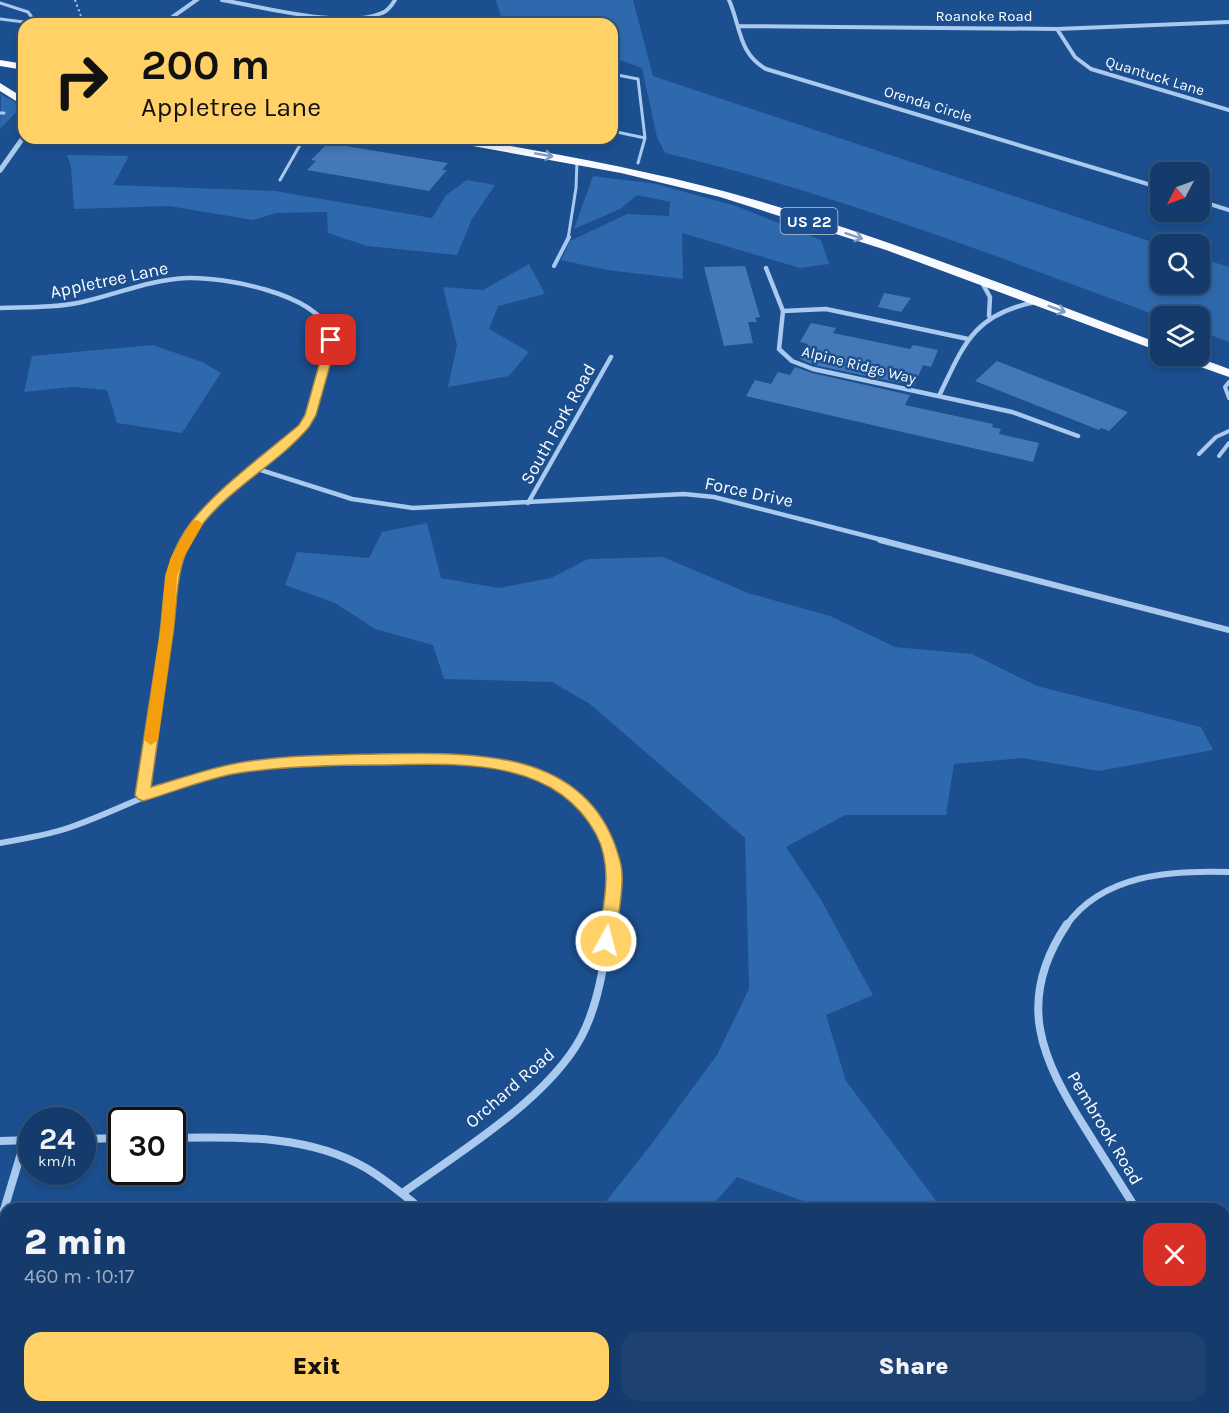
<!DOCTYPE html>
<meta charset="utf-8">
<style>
body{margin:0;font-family:Karla,sans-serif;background:#1d4271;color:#f1f3f6;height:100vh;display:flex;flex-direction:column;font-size:22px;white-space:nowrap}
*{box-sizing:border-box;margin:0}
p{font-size:20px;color:#9dadc1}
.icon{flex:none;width:33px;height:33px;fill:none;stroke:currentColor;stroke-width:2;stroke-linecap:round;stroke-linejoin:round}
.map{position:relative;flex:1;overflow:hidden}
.details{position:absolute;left:0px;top:1203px;width:1230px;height:210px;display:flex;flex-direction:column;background:#143b6b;border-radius:18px 18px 0 0;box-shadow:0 3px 9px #0003,0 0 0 2px #33557e}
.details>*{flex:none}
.top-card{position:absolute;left:18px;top:18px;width:600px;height:126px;border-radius:18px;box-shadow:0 3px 9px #0003,0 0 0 2px #33557e;background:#ffd166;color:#111;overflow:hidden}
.needle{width:39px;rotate:229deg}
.buttons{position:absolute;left:1150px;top:162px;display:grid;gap:12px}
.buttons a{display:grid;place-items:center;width:60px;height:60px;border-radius:12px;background:#143b6b;box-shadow:0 3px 9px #0003,0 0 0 2px #33557e;font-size:30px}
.speed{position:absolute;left:18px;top:1107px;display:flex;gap:12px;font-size:30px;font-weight:700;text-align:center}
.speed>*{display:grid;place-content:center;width:78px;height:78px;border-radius:50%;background:#143b6b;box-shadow:0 3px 9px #0003,0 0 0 2px #33557e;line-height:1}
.speed small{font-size:15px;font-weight:400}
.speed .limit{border:3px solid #111;border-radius:9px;background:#fff;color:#111}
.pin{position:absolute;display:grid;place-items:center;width:51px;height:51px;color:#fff;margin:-26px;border-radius:12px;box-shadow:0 3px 9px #0006}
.me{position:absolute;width:66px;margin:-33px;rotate:7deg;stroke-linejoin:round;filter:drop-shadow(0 0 4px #0008)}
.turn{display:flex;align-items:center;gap:21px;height:126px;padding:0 24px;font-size:27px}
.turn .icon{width:78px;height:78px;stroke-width:2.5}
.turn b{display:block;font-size:42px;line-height:51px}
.round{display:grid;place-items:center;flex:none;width:63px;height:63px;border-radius:18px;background:#1d4271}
.overview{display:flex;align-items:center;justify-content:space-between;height:102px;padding:0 24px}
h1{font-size:36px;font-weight:800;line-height:45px}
.action{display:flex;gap:12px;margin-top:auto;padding:12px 24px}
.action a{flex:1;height:69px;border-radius:18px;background:#ffd166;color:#111;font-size:24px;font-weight:800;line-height:69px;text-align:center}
.action a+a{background:#1d4271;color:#f1f3f6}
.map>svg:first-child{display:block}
.green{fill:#2e69ad}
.building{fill:#4478b7}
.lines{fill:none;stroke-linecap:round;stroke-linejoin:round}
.path{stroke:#a9c9ee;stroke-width:2;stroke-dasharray:2 3;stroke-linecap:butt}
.service-far1{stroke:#a9c9ee;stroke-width:3}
.service{stroke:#a9c9ee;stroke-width:4}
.minor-far3{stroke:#a9c9ee;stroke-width:4}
.minor-far2{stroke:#a9c9ee;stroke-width:4.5}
.minor-far1{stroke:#a9c9ee;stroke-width:6}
.minor{stroke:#a9c9ee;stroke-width:8}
.tertiary{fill:#a9c9ee;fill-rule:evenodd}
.trunk{fill:#f8faff;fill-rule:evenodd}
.oneway{stroke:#7e9cc1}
.route{fill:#ffd166;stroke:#a68842;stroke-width:1.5}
.slow{fill:#f59e0b}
.labels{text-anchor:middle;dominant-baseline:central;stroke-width:5;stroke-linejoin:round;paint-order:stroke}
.far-street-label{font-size:15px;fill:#fff;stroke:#1b4f8f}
.shield{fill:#1b4f8f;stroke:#bbcadd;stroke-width:1.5}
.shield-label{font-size:16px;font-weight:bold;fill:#fff}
.street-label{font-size:18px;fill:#fff;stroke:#1b4f8f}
</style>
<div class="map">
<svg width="1229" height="1413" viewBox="0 0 1229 1413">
<rect width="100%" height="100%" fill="#1b4f8f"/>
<!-- green -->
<path class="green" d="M 496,0 L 633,0 L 653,76 L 1161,245 L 1161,284 L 1200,284 L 1200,258 L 1229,267 L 1229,342 L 1200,331 L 1200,316 L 1161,317 C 997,257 835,193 665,153 L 657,137 L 642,68 L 612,57 L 612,24 L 503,24 Z
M 0,94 L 22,106 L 0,129 L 1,98 Z
M 67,155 L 129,156 L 113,185 L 275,191 L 432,218 L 446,195 L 467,180 L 495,185 L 472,219 L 457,255 L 367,246 L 328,233 L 327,212 L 276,213 L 253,220 L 169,206 L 74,209 L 71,166 Z
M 593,176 L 656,184 L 736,206 L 821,240 L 829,264 L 800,268 L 682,233 L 683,279 L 607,270 L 561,260 L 570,241 L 627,214 L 669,216 L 670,202 L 637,195 L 620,209 L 574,229 Z
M 529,264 L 545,294 L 498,306 L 489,329 L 529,352 L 509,376 L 448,387 L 457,345 L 443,287 L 483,290 Z
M 153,345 L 202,362 L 221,373 L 182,433 L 117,423 L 107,390 L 72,387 L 24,392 L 32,356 Z
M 427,523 L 441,578 L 499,588 L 551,578 L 588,559 L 663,557 L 748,593 L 830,616 L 895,647 L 972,654 L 1037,686 L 1201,727 L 1213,750 L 1099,771 L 1023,758 L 954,764 L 946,815 L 845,815 L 786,847 L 820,898 L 873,995 L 826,1015 L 846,1081 L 934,1198 L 939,1209 L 825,1209 L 737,1177 L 709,1209 L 600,1209 L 650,1146 L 717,1055 L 749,989 L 745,838 L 590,704 L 552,682 L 444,679 L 433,645 L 375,629 L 335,603 L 285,585 L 297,552 L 369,558 L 382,532 Z
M 912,1407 L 1036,1407 L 1039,1413 L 914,1413 Z"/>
<!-- building -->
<path class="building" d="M 328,143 L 448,163 L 442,170 L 447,170 L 429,191 L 307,170 L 316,161 L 311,160 Z
M 745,266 L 760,317 L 755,318 L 757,322 L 748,322 L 753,343 L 724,346 L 704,267 Z
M 884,293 L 911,298 L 901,312 L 878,307 Z
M 811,323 L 836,328 L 833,333 L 910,349 L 913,345 L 938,350 L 931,367 L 923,365 L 914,386 L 814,365 L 800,359 L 808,344 L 800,342 Z
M 997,361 L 1128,412 L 1109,431 L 1101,428 L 1099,430 L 975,381 Z
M 795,367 L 812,373 L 910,395 L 905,405 L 993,424 L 992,427 L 1001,429 L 999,434 L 1039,443 L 1033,462 L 746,396 L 755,380 L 771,384 L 778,372 L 790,375 Z"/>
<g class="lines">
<!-- path -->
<path class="path" d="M 75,0 L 82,19 L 77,24"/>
<!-- service-far1 -->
<path class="service-far1" d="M 0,3 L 28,12 L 36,23
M 0,19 L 40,24
M 612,74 L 638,79 L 645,138
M 0,113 L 4,113
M 612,131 L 645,138 L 638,163
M 521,140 L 524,138
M 280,180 L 300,145 L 310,138
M 568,239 L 576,188 L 577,161"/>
<!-- service -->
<path class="service" d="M 554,266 L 569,237
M 1229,382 L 1225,387 L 1229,398
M 1199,454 L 1216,437 L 1229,431
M 1219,456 L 1229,443"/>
<!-- minor-far3 -->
<path class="minor-far3" d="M 222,0 C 263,7 344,29 382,13 C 388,11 392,5 395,0
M 729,0 C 741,27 738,53 766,69 L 1161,188
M 739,26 L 1057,29 L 1229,22
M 1057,29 L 1075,57 L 1091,69 L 1229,110
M 1200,201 L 1229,210"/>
<!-- minor-far2 -->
<path class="minor-far2" d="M 766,268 L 783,311 L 779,349 L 792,361 L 813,369 L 1012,412 L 1078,436
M 981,281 L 990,297 L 989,316
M 0,308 C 27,307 55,308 82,302 C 117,294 152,279 188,278 C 225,277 312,293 329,330 C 337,348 315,408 305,425 C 292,447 237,483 215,502 L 202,516 L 185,541
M 783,311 L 826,309 L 968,339
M 939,396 C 964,344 973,315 1035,302
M 254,468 L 352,499 L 413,508 L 684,494 L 714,497 L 886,541
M 528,503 L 611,357"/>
<!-- minor-far1 -->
<path class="minor-far1" d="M 880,540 L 1229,630
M 143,795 C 150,743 158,691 166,639 C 170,605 168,570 185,540
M 0,843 C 24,839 48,835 71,827 C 117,811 159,787 207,775 C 264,761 324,760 383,759 C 457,758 548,751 595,821 C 605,836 614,857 615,876 C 616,892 611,910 609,926
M 1066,926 C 1102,874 1172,870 1229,872"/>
<!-- minor -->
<path class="minor" d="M 1067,924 C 1014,1002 1042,1060 1087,1131 C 1103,1157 1120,1183 1136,1209
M 172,1138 C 237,1137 308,1134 366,1168 C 386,1180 403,1194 421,1209
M 82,1139 L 122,1138
M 0,1141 L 32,1140
M 404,1192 C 461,1151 558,1093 586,1027 C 600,995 605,959 609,924
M 0,1223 L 25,1140
M 1224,1263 L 1229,1261
M 1224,1344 L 1229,1352
M 552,1407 L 554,1413"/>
<!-- tertiary -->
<path class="tertiary" d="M 193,0 L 200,0 L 166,24 L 159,24 Z
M 24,134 L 24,138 L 26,138 L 2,172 L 0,173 L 0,166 L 22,135 Z"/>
<!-- trunk -->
<path class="trunk" d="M 0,60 L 24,64 L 24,70 L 0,66 Z
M 0,83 L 24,98 L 24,106 L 0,91 Z
M 440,138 L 464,138 C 552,153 640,169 727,192 C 875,233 1018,290 1161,344 L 1161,352 L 886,250 L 720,197 L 621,173 L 445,141 Z
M 1177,356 L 1194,356 L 1229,369 L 1229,377 L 1178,359 Z"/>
</g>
<!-- one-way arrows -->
<defs><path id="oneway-shaft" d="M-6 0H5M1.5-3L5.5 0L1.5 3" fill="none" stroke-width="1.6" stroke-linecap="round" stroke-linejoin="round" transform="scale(1.5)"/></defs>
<g class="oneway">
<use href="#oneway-shaft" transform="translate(544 155) rotate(10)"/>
<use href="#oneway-shaft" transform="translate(854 236) rotate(19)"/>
<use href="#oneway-shaft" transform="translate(1057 309) rotate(20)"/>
</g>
<!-- route -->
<path class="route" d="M 331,336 L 337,340 L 316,415 L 309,427 C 276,466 225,490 196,533 C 175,564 178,598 173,633 C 166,685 158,736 151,787 C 180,779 209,768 238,763 C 284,755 332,755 378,754 C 466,753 581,746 616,848 C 619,857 622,865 622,874 C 623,887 617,935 612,946 L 606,948 L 601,946 L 598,941 C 603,906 614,868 596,834 C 554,756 456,764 380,765 C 333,765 285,766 239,773 C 207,778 174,792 143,801 L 138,799 L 135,795 C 143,744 151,692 159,641 C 165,599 161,568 185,531 C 208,495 266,453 299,425 L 305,415 L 326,340 Z"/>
<!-- slow -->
<path class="slow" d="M 197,520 L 203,524 L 184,557 L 177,576 L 174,625 L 158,740 L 151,745 L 144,740 L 161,625 L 165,576 L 171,557 L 192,521 Z"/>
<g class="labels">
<!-- far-street labels -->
<g class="far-street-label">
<text x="984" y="16">Roanoke Road</text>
<text transform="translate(1155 76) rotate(17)">Quantuck Lane</text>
<text transform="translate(928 104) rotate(17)">Orenda Circle</text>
<text transform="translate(859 365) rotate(14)">Alpine Ridge Way</text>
</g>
<!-- shield labels -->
<rect class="shield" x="780.5" y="208" width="57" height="26" rx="4.5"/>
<g class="shield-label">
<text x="809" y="221">US 22</text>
</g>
<!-- street labels -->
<g class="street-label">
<text transform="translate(109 280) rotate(-12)">Appletree Lane</text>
<text transform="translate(558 424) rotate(-61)">South Fork Road</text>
<text transform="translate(749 492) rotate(12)">Force Drive</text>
<text transform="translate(510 1088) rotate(-41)">Orchard Road</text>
<text transform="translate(1105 1128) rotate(59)">Pembrook Road</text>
</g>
</g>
</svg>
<div class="buttons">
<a><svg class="needle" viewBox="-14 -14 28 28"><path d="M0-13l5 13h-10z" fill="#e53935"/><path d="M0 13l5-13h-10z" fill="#9dadc1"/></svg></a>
<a><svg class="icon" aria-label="search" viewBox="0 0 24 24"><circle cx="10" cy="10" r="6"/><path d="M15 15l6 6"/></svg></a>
<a><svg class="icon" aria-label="layers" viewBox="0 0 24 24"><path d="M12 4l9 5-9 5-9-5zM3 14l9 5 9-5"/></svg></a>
</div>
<div class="speed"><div>24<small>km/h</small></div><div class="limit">30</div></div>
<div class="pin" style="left:331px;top:340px;background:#d93025"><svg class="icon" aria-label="arrive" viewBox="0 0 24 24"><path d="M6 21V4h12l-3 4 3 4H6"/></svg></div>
<svg class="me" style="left:606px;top:941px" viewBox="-20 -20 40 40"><circle r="17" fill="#ffd166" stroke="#fff" stroke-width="3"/><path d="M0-11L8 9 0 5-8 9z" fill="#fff"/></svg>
<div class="top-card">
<div class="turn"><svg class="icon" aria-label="right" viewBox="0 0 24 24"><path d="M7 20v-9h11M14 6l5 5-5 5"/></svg><div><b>200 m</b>Appletree Lane</div></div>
</div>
<section class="details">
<div class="overview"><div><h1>2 min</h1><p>460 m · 10:17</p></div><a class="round" style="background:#d93025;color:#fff"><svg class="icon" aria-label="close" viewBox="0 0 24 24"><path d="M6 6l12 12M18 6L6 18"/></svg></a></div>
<div class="action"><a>Exit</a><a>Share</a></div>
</section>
</div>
